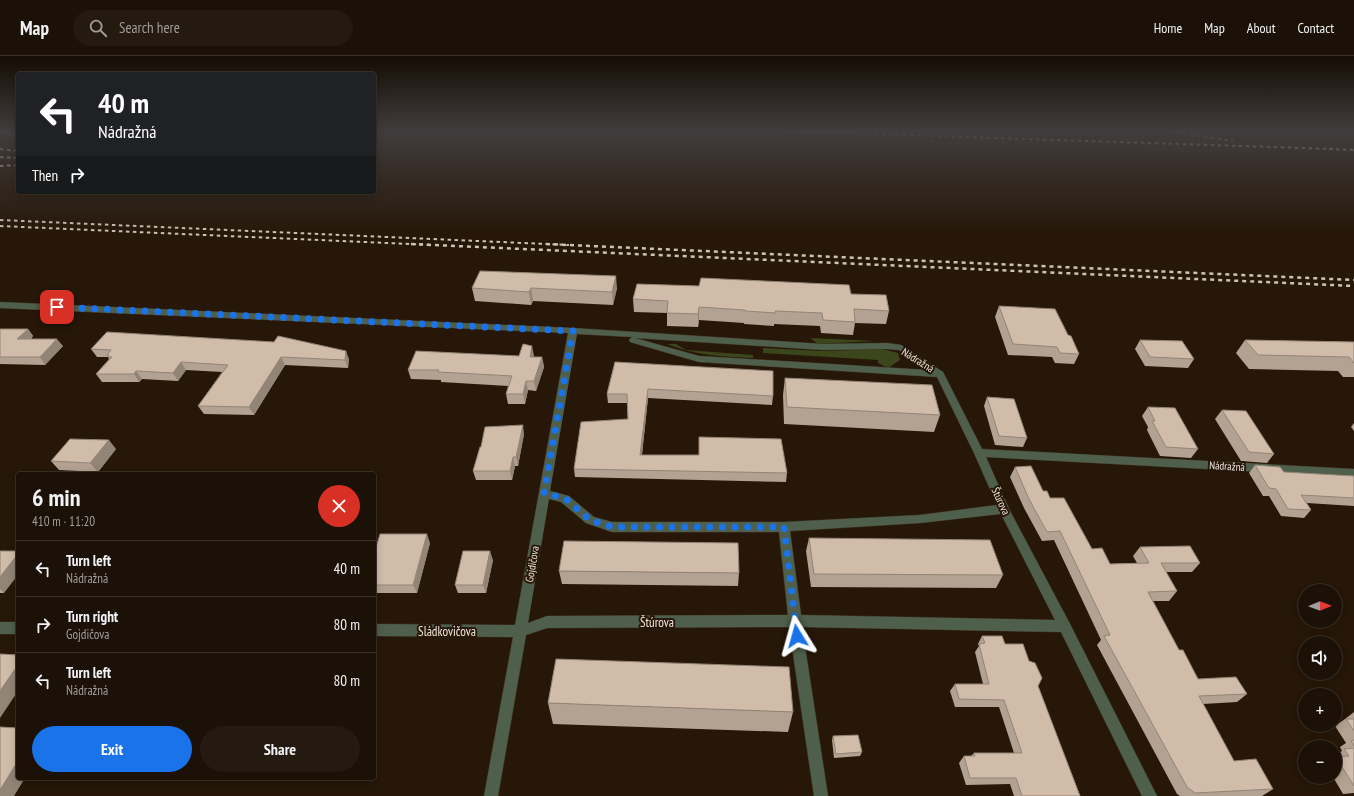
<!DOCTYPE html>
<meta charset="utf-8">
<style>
body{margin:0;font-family:"PT Sans Narrow",sans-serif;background:#251a10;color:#f1f3f6;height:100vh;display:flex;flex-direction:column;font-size:15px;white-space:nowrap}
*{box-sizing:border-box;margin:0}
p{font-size:13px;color:#a09d9b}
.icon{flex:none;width:22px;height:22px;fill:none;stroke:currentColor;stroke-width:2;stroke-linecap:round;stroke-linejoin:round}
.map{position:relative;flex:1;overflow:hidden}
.drawer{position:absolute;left:16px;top:416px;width:360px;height:308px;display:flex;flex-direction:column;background:#1c1106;border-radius:4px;box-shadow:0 2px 10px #0003,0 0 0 1px #3a3128}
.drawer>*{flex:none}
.guide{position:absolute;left:16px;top:16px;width:360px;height:122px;border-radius:4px;box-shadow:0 2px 10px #0003,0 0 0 1px #3a3128;background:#202124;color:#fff;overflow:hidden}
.needle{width:26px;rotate:89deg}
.buttons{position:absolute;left:1298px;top:528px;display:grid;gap:8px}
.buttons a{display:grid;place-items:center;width:44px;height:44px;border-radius:50%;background:#1c1106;box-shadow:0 2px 10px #0003,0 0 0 1px #3a3128;font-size:20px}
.pin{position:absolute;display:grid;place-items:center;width:34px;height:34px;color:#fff;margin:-17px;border-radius:8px;box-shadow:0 2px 6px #0006}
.me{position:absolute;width:44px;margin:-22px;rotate:352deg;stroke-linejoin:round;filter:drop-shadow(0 0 3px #0008)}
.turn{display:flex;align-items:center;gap:14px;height:84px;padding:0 16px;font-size:18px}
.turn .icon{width:52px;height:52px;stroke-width:2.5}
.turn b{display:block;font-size:28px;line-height:34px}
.then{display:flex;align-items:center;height:38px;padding:0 16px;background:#0003;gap:8px;font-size:15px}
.round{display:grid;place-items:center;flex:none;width:42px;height:42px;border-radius:21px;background:#251a10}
.headline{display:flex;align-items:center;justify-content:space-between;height:68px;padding:0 16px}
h1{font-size:24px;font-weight:800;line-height:30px}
.action{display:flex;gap:8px;margin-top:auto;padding:8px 16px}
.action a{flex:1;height:46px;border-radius:24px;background:#1a73e8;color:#fff;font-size:16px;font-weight:800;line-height:46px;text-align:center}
.action a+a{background:#251a10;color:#f1f3f6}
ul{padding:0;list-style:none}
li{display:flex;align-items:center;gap:12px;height:56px;padding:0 16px;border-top:1px solid #3a3128}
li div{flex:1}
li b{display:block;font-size:15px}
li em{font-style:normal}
header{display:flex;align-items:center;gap:24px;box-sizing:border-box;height:56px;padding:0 20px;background:#1c1106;border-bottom:1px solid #3a3128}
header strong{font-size:19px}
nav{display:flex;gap:22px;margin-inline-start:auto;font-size:14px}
.search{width:280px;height:36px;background:#251a10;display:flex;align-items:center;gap:10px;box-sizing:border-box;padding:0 14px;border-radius:22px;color:#a09d9b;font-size:15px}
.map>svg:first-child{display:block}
.industrial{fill:#292010}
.green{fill:#3c461b}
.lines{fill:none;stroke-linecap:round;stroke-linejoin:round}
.minor-casing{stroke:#423426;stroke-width:1}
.minor{fill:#4e5f4b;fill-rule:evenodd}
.rail-far1{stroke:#cdc2b8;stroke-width:2;stroke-dasharray:3.5 3.5;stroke-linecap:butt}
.rail{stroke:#cdc2b8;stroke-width:2.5;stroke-dasharray:4 4;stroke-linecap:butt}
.wall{fill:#b3a291}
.shaded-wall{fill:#928476}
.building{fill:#d0bca9;stroke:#928476}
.route{stroke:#1a73e8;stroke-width:7;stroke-dasharray:0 12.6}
.labels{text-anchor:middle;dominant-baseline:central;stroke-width:4;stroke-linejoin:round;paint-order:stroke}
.street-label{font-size:11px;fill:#f1e6dd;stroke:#261708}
.near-street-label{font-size:13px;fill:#f1e6dd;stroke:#261708}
</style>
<header>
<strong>Map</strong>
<div class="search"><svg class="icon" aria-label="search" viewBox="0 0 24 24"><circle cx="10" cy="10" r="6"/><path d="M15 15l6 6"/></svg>Search here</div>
<nav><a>Home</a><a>Map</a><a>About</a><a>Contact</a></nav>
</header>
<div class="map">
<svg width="1354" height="740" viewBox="0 0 1354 740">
<rect width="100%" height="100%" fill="#261708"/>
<!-- industrial -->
<path class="industrial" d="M 685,74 L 1179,74 L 1239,83 L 1257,99 L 791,81 Z"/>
<!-- green -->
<path class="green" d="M 810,282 L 875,285 L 818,288 Z
M 667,288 L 676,288 L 686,294 L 753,299 L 753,302 C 723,301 694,299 667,288 Z
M 763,292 L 823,295 L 882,293 L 898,297 L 900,304 L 888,312 L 878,307 L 878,304 L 763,297 Z"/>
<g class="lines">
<!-- minor casing -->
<g class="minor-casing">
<path id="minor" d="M 0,246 L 573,272 L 823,288 L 887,287 L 901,289 L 943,316 L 982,393 L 1354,413 L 1354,421 L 986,401 L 1009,453 L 1069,566 L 1157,740 L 1142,740 L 1061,576 L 802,571 L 828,740 L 814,740 L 789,571 L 547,572 L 526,579 L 498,740 L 484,740 L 513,581 L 374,580 L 374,568 L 515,569 L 568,277 L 0,252 ZM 577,278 L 632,281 L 629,284 L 630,286 L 699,306 L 937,321 L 974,397 L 997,449 L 920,459 L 784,466 L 612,466 L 594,461 L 569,440 L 550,435 ZM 635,282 L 823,294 L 887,293 L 899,294 L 928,314 L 699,300 ZM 549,443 L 561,446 L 586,467 L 612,476 L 779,476 L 788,559 L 547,560 L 528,567 ZM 1001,458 L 1055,564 L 801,559 L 790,475 L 920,467 Z
M 0,566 L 18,566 L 18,578 L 0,578 Z"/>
</g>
<!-- minor -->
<use href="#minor" class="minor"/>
<!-- rail-far1 -->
<path class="rail-far1" d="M 749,74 L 1334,93
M 944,74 L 959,76
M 1162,74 L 1233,85
M 0,77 L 18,80
M 0,93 L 18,95
M 1329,93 L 1354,94
M 0,101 L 18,102
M 0,110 L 18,109
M 0,164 L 569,189
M 0,170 L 433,189"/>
<!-- rail -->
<path class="rail" d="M 411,188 L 1354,230
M 546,188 L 1354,224"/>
</g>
<!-- wall -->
<path class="wall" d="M 472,232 L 617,232 L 613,249 L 533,245 L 531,249 L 475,245 Z
M 851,238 L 889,255 L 886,268 L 855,267 L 853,279 L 821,277 L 820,270 L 774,268 L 774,270 L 744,268 L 744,267 L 699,264 L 698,271 L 667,270 L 667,257 L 634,256 L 633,243 Z
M 999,250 L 1068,279 L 1079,298 L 1074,308 L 1055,307 L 1052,301 L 1008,299 L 995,261 Z
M 0,273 L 28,273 L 33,280 L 31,283 L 63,290 L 45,309 L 0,308 Z
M 1140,284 L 1194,303 L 1188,312 L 1145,310 L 1135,293 Z
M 1245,284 L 1354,286 L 1354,321 L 1343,321 L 1338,315 L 1249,313 L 1236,297 Z
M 91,293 L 349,303 L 348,312 L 285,309 L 254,359 L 204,358 L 198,350 L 222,316 L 186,314 L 178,325 L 142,323 L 139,326 L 102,326 L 96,318 L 109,303 L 108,301 L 97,301 Z
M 519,300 L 534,300 L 534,301 L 542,301 L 544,311 L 536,335 L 528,334 L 525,348 L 508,348 L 506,338 L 508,330 L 441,326 L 441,324 L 411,323 L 408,314 Z
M 615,306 L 773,340 L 772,349 L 648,342 L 642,399 L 787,417 L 786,426 L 575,421 L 574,413 L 628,363 L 627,347 L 608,347 L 607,338 Z
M 785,322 L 940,359 L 934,376 L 784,368 L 783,339 Z
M 987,341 L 1027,382 L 1023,391 L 995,389 L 984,350 Z
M 1148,351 L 1198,393 L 1191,402 L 1160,400 L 1147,374 L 1148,371 L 1142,360 Z
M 1222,354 L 1274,398 L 1267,407 L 1241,405 L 1215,363 Z
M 1354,367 L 1354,375 L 1351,371 Z
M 524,378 L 518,410 L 515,410 L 512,424 L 476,424 L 473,415 L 481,391 Z
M 116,393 L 98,416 L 59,414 L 51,405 Z
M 1255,409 L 1284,416 L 1354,420 L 1354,450 L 1307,447 L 1311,454 L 1304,462 L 1281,460 L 1269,440 L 1263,440 L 1249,417 Z
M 1015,411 L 1050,442 L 1092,493 L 1110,508 L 1137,507 L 1133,500 L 1140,491 L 1200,507 L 1192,516 L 1166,516 L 1177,535 L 1169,545 L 1153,545 L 1179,594 L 1198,623 L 1247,638 L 1237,646 L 1203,648 L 1234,705 L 1273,733 L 1262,740 L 1180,740 L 1177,738 L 1097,589 L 1101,584 L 1054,484 L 1042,485 L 1024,452 L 1010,421 Z
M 809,482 L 1003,519 L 996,532 L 811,531 L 806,495 Z
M 430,487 L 417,537 L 374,537 L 374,495 Z
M 0,495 L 4,537 L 0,537 Z
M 493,504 L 486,537 L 458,537 L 455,529 Z
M 559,515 L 739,517 L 738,530 L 562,528 Z
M 982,580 L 1005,588 L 1038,630 L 1080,740 L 1014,740 L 1010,728 L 966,729 L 959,707 L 964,700 L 971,700 L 974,697 L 1014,697 L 999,651 L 955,651 L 950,635 L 955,628 L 983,628 L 975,596 L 979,590 L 978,588 Z
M 548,647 L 793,656 L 788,676 L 553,668 Z
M 1354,656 L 1354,737 L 1343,738 L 1333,721 L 1335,721 L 1335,699 L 1342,695 L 1340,691 L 1346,687 L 1335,670 L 1345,663 Z
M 833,680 L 862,696 L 860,700 L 834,702 L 832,684 Z"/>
<!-- shaded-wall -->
<path class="shaded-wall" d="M 616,220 L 617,232 L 613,249 L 612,236 Z
M 531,232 L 533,245 L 531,249 L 529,236 Z
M 699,251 L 699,264 L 698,271 L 698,258 Z
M 28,273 L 33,280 L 23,290 L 17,283 Z
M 57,283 L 63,290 L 45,309 L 40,301 Z
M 532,290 L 534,300 L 532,310 L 530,301 Z
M 346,295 L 349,303 L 348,312 L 345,304 Z
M 281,301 L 285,309 L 254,359 L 249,351 Z
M 542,301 L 544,311 L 536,335 L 534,325 Z
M 181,306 L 186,314 L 178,325 L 173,317 Z
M 136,315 L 142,323 L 139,326 L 134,318 Z
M 526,325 L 528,334 L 525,348 L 523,338 Z
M 648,333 L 648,342 L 641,407 L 640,399 Z
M 523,369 L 524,378 L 518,410 L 516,401 Z
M 109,384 L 116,393 L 98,416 L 90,407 Z
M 513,401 L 515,410 L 512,424 L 510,415 Z
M 427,478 L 430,487 L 417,537 L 413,529 Z
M 490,495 L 493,504 L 486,537 L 483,529 Z
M 18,498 L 18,519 L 4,537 L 0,533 L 0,521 Z
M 18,609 L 18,635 L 0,662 L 0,635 Z
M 18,705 L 18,722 L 25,722 L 14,740 L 0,740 L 0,734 Z"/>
<!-- building -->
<path class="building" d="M 480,215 L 616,220 L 612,236 L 531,232 L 529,236 L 472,232 Z
M 701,222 L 849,229 L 851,238 L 886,239 L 889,255 L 854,253 L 855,266 L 823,264 L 822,257 L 775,255 L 776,257 L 745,255 L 745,254 L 699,251 L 698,258 L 667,257 L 668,245 L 633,243 L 637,228 L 699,230 Z
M 999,250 L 1055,253 L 1068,279 L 1071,280 L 1079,298 L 1060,297 L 1057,291 L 1013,288 Z
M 0,273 L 28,273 L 17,283 L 57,283 L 40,301 L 0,301 Z
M 107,276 L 274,286 L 278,280 L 346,295 L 345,304 L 281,301 L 249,351 L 198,350 L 228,309 L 181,306 L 173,317 L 136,315 L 134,318 L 96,318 L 112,301 L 108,301 L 109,299 L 107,299 L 111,294 L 91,293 Z
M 1140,284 L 1182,285 L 1194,303 L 1150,301 Z
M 1245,284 L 1354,286 L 1354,307 L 1349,301 L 1258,299 Z
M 523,288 L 532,290 L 530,301 L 542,301 L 534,325 L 526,325 L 523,338 L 506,338 L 512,320 L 438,316 L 439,314 L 408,314 L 416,295 L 519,300 Z
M 615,306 L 773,315 L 773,340 L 648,333 L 640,399 L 699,399 L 699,381 L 781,383 L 787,417 L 574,413 L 581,366 L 628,363 L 627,338 L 607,338 Z
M 785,322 L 932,329 L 940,359 L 787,351 Z
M 987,341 L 1014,343 L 1027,382 L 999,380 Z
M 1148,351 L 1175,352 L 1198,393 L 1166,391 L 1152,365 L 1155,365 Z
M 1222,354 L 1246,355 L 1274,398 L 1249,396 Z
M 523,369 L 516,401 L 513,401 L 510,415 L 473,415 L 480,391 L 481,391 L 485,371 Z
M 70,383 L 109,384 L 90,407 L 51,405 Z
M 1255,409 L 1280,411 L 1284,416 L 1354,420 L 1354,442 L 1301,439 L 1311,454 L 1288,453 L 1276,433 L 1269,432 Z
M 1031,410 L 1043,435 L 1047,435 L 1050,442 L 1064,442 L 1092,493 L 1102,492 L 1110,508 L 1149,507 L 1140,491 L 1190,490 L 1200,507 L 1161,507 L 1177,535 L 1148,536 L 1179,594 L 1183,594 L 1198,623 L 1236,621 L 1247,638 L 1199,640 L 1234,705 L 1256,703 L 1273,733 L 1195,737 L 1187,731 L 1104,580 L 1110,579 L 1060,475 L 1047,476 L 1029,443 L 1015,411 Z
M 380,478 L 427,478 L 413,529 L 374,529 L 374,495 L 375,495 Z
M 809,482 L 990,484 L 1003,519 L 814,518 Z
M 564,485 L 738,487 L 739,517 L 559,515 Z
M 0,495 L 18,495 L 18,498 L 0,521 Z
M 463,495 L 490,495 L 483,529 L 455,529 Z
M 982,580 L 1002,580 L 1005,588 L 1023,588 L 1029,605 L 1035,607 L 1042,622 L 1038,630 L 1080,740 L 1022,740 L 1016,722 L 970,722 L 964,700 L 975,700 L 974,697 L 1022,697 L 1004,644 L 959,643 L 955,628 L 989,628 L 979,588 L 985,587 Z
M 0,598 L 18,599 L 18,609 L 0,635 Z
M 556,603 L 789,611 L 793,656 L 548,647 Z
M 1346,663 L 1354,663 L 1354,675 Z
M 0,671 L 18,672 L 18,705 L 0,734 Z
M 858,679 L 862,696 L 836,698 L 833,680 Z
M 1354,684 L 1354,690 L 1351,685 Z
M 1354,692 L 1354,730 L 1336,701 L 1349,700 L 1344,693 Z"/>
<!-- sky -->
<linearGradient id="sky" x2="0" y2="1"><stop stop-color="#150d04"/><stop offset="0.42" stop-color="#413c3d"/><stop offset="1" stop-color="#413c3d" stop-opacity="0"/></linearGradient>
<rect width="1354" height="178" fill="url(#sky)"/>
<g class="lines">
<!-- route -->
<path class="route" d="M 57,251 L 573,275 L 544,437 L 566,443 L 590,464 L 612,471 L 784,471 L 797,580"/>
</g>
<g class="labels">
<!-- street labels -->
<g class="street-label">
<text transform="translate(918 304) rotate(32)">Nádražná</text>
<text transform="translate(1227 410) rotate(3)">Nádražná</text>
<text transform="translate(1001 445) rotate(65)">Štúrova</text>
<text transform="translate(532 508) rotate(-80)">Gojdičova</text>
</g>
<!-- near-street labels -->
<g class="near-street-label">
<text x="657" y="566">Štúrova</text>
<text x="447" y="575">Sládkovičova</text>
</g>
</g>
</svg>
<div class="buttons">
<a><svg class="needle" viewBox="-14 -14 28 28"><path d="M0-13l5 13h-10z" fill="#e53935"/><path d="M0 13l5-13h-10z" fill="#a09d9b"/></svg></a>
<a><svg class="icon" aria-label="sound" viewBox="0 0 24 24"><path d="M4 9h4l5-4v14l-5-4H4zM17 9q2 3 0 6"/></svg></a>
<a>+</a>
<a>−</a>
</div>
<div class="pin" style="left:57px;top:251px;background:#d93025"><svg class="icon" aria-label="arrive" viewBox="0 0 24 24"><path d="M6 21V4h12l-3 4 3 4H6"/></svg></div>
<svg class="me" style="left:797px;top:580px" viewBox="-20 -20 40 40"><path d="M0-17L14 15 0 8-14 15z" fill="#1a73e8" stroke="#fff" stroke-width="4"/></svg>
<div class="guide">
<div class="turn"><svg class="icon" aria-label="left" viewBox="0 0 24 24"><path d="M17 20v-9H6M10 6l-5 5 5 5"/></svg><div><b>40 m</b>Nádražná</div></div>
<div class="then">Then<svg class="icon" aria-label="right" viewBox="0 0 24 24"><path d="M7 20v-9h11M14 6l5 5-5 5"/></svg></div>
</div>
<section class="drawer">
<div class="headline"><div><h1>6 min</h1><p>410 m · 11:20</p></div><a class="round" style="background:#d93025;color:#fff"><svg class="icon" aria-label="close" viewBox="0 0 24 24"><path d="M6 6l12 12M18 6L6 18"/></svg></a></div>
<ul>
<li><svg class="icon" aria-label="left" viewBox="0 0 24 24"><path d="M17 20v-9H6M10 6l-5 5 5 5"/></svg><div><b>Turn left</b><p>Nádražná</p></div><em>40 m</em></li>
<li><svg class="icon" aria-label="right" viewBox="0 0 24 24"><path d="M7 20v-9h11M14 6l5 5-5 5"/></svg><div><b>Turn right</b><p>Gojdičova</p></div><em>80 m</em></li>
<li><svg class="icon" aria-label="left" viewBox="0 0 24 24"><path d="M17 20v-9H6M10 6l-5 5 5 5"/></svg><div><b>Turn left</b><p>Nádražná</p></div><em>80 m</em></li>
</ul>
<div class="action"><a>Exit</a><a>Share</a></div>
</section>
</div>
